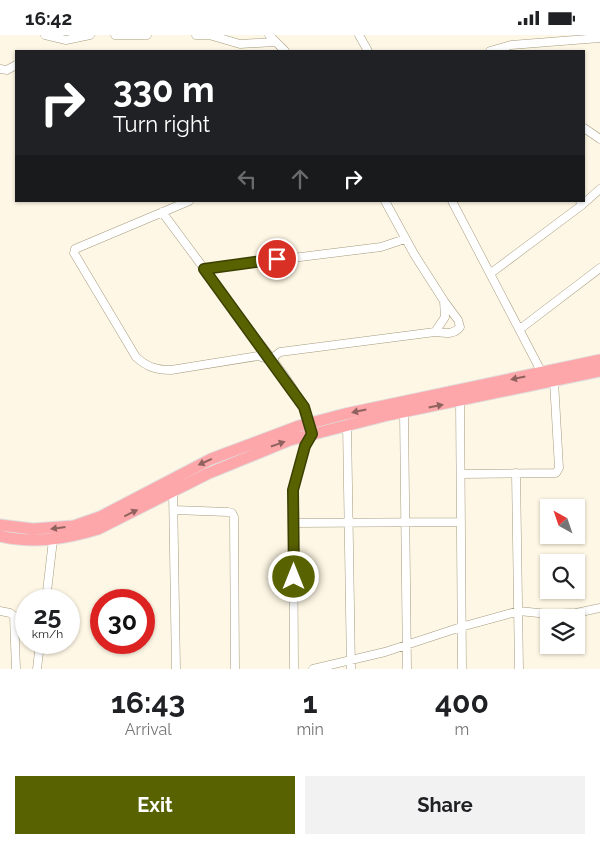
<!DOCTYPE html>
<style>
body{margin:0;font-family:Raleway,sans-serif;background:#f2f2f2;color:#202124;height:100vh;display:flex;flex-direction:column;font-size:19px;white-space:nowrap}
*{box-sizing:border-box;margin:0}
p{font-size:16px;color:#757577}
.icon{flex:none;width:28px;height:28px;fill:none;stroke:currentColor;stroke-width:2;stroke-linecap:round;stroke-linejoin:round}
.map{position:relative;height:634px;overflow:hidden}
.drawer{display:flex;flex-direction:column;background:#fff;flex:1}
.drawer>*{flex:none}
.guide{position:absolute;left:15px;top:15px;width:570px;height:152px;border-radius:0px;box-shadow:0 1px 4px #0004;background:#202124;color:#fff;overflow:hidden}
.needle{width:32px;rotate:320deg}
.fabs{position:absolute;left:540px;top:464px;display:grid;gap:10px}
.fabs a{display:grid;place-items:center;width:45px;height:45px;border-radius:0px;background:#fff;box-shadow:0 1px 4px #0004;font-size:25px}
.speed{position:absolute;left:15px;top:554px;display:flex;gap:10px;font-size:25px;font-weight:700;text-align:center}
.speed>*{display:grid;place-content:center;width:65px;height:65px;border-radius:50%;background:#fff;box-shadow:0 1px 4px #0004;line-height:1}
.speed small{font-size:12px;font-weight:400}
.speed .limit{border:8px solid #d22;background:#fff;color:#111}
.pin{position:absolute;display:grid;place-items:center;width:42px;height:42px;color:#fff;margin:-21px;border:2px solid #fff;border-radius:50%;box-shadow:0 1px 5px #0007}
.me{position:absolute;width:55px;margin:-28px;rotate:0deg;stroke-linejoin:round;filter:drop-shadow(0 0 4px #0008)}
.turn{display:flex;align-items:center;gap:18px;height:105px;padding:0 15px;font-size:22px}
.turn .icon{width:65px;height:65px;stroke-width:2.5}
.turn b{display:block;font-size:35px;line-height:42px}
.lanes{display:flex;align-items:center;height:48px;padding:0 15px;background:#0003;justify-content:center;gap:25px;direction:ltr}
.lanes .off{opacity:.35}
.eta{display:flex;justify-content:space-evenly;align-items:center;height:85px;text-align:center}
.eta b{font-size:30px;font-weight:700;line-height:35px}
.cta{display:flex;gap:10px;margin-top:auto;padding:10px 15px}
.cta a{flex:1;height:58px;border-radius:0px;background:#596200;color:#fff;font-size:20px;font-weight:700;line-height:58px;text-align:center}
.cta a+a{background:#f2f2f2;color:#202124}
.status{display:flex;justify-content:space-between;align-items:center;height:35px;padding:0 25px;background:#fff;direction:ltr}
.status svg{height:14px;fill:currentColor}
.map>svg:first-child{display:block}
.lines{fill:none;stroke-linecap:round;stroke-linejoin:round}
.minor-casing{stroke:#a59b7f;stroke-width:9}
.highway-casing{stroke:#e0dfde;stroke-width:13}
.minor{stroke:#fff;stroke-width:8}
.highway{stroke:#fda7aa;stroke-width:11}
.oneway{fill:#8f625e}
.route-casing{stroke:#3a4000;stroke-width:12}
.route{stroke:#596200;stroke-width:9}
</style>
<div class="status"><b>16:42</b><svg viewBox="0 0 49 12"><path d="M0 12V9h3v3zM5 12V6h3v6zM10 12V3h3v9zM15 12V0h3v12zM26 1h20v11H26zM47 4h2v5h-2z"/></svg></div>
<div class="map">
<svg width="600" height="634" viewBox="0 0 600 634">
<rect width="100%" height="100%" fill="#fef7e5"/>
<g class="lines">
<!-- minor casing -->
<g class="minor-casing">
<path id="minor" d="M 45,0 L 66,5 L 90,0
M 115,0 L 147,0
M 196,0 L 209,0 L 240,9 L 275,7
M 269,0 L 285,16
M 359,0 L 368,16
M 490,16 L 511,10 L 600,3
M 0,34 L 7,35 L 16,30
M 584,93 L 600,104
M 189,166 L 75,214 L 74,218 L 136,322 C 147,332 156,335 171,335 L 258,321 L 271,325
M 385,166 L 414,219 L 444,266 L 445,282 L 435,297
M 452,166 L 542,338
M 582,170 L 600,154
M 162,177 C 191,216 220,255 249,294 C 271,324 306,362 312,399 L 305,411 L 293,455 L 294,634
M 204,234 L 381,212 L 405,204
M 491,238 L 582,170 L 580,166
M 520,294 L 600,233
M 273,326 L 275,321 L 280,317 L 435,297 C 445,298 454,300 460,292 L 458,285 L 444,266
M 460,366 L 462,634
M 404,377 L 407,634
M 347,390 L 351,634
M 516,438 L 519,634
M 461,439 L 556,438 L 559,433 L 554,346
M 173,456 L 176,634
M 174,475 L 228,477 L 232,478 L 234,482 L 235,634
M 294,488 L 461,487
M 46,565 L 53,505
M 0,576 L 10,578 L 14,581 L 16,634
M 37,634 L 40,608
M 313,634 L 385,617 L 461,592 L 519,576 L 548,579 L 576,578 L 600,573"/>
</g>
<!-- highway casing -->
<g class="highway-casing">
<path id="highway" d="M 0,490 L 33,494 L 74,491 L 100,482 L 211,424 L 299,391 L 345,379 L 600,325
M 0,501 C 34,509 65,504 98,494 L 207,439 L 290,405 L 388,380 L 600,336"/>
</g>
<!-- minor -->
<use href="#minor" class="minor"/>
<!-- highway -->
<use href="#highway" class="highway"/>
</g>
<!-- one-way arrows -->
<defs><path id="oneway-solid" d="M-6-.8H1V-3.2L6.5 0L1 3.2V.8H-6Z" transform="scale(1.25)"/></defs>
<g class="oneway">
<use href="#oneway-solid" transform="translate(518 343) rotate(168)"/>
<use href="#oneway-solid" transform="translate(436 371) rotate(-11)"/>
<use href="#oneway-solid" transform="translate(359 376) rotate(168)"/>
<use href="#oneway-solid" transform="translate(278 409) rotate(-19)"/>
<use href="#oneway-solid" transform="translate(205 427) rotate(156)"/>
<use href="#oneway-solid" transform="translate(131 478) rotate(-26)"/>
<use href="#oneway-solid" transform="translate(58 493) rotate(173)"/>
</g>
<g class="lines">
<!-- route casing -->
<g class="route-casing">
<path id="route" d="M 277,224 L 204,234 L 304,372 L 312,399 L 305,411 L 293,455 L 294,542"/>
</g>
<!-- route -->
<use href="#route" class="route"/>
</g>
</svg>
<div class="fabs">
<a><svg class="needle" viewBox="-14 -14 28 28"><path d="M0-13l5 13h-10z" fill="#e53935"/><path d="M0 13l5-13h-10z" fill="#757577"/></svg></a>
<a><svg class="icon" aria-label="search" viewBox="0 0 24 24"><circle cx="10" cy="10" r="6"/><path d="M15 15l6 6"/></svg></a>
<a><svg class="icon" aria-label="layers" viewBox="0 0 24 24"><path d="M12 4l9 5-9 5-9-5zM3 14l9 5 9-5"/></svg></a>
</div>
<div class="speed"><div>25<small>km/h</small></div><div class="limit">30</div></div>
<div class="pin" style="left:277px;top:224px;background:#d93025"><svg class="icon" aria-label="arrive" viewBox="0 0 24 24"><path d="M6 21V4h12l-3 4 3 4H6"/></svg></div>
<svg class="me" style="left:294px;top:542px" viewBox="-20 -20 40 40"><circle r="17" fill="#596200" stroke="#fff" stroke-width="3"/><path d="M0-11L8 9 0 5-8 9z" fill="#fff"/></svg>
<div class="guide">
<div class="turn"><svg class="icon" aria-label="right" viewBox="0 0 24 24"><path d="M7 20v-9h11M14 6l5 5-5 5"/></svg><div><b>330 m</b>Turn right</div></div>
<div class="lanes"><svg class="icon off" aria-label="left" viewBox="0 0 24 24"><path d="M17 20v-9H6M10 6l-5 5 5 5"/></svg><svg class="icon off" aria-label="ahead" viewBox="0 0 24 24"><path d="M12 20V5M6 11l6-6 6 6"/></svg><svg class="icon" aria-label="right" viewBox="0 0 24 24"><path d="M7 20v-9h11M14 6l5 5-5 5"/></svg></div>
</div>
</div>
<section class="drawer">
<div class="eta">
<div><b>16:43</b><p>Arrival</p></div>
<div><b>1</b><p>min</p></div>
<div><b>400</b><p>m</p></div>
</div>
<div class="cta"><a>Exit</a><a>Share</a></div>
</section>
